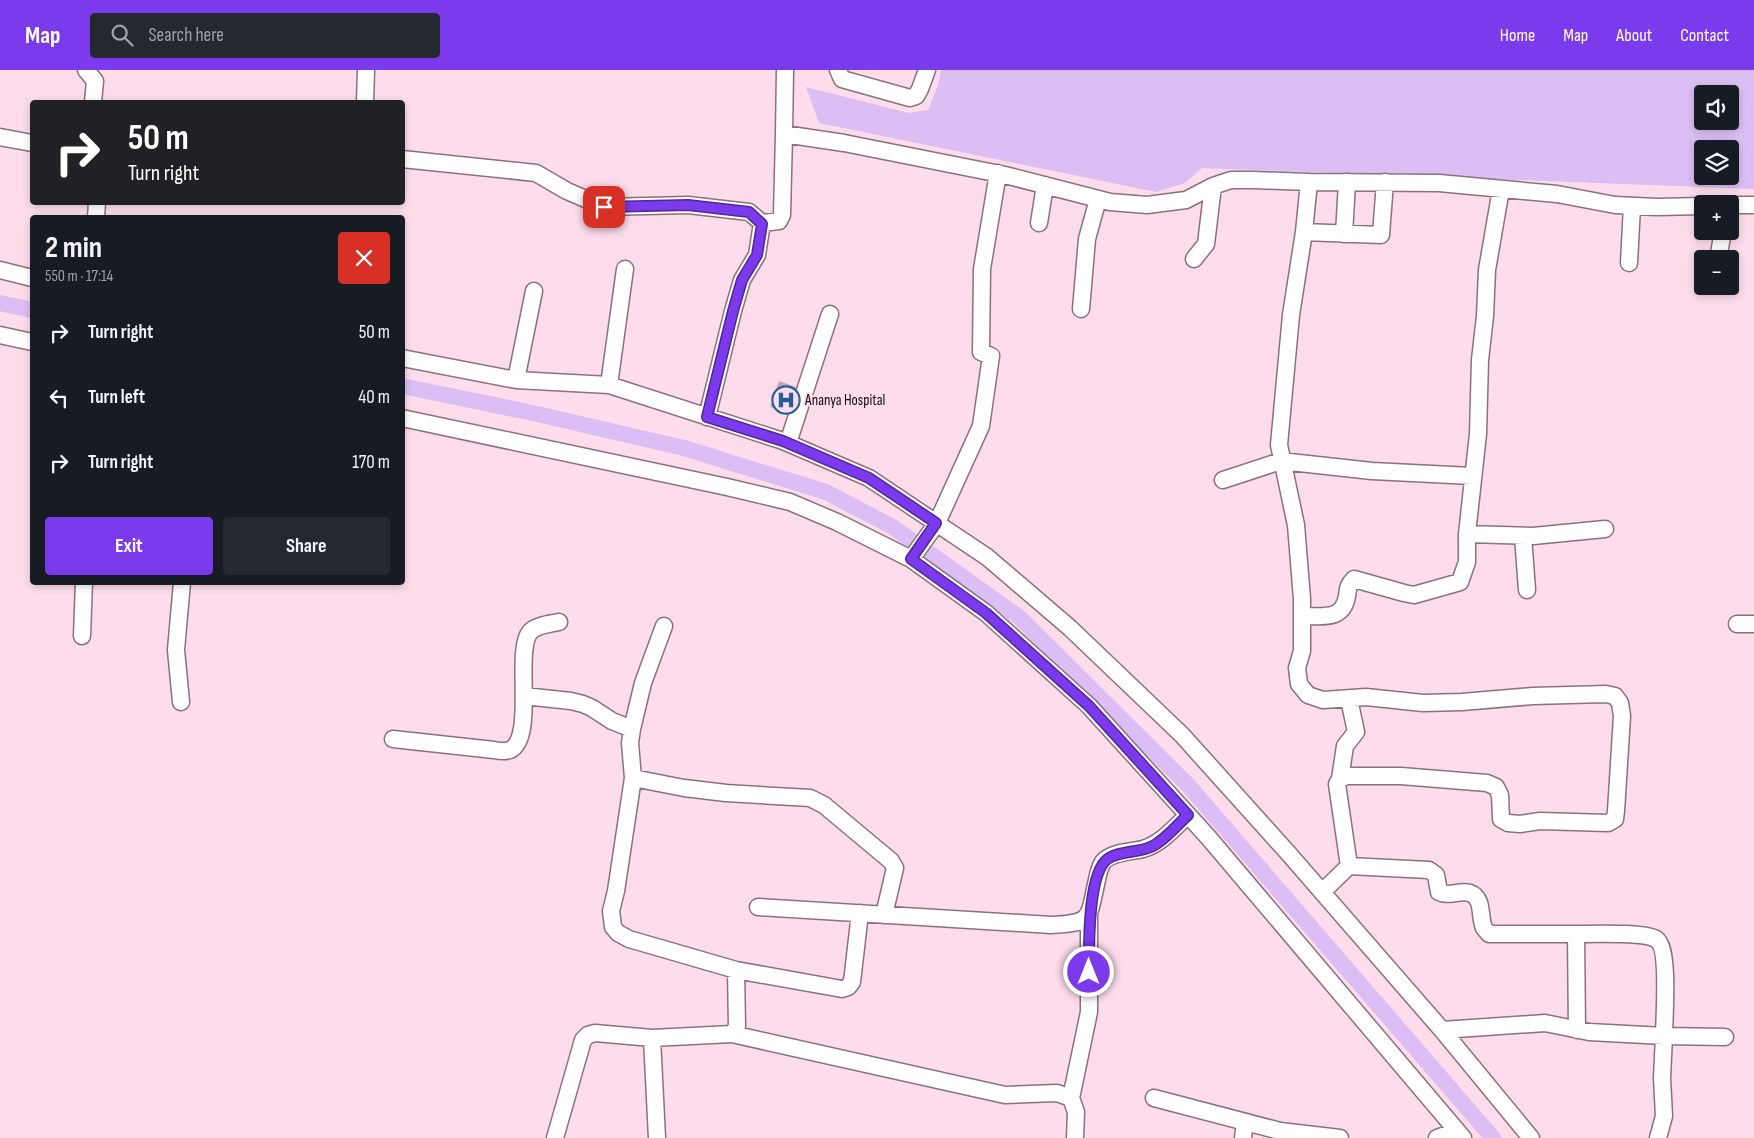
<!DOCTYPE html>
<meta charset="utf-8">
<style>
body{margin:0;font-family:"Sofia Sans Condensed",sans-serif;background:#242831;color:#f1f3f6;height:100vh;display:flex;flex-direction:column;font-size:19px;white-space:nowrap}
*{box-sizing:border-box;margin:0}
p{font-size:16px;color:#9ea1a6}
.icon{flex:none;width:28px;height:28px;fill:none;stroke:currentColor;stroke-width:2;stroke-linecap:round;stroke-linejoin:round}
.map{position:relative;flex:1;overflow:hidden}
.sheet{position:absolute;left:30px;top:145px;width:375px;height:370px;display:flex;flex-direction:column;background:#171b24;border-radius:5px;box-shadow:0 2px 8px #0003}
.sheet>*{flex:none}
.hud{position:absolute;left:30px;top:30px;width:375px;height:105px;border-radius:5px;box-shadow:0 2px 8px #0003;background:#202124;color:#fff;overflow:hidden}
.tools{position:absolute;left:1694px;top:15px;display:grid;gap:10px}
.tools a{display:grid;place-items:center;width:45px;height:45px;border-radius:5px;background:#171b24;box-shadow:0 2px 8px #0003;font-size:25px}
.pin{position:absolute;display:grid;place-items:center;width:42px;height:42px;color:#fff;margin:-21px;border-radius:10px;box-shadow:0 2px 8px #0006}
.me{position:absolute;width:55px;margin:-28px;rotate:0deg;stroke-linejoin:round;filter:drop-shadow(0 0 4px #0008)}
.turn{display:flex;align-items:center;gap:18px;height:105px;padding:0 15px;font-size:22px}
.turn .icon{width:65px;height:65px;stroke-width:2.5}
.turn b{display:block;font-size:35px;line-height:42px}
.round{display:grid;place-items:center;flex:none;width:52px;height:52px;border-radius:5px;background:#242831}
.overview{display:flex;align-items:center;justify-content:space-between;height:85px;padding:0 15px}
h1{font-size:30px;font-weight:700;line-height:38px}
.button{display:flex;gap:10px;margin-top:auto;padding:10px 15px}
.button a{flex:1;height:58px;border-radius:5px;background:#7c3aed;color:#fff;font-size:20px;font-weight:700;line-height:58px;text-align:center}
.button a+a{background:#242831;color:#f1f3f6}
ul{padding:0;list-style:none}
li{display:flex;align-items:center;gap:15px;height:65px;padding:0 15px}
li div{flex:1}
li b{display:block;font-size:19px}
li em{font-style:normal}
header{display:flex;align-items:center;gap:30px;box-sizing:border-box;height:70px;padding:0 25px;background:#7c3aed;color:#fff}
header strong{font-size:24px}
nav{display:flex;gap:28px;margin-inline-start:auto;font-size:18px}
.search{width:350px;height:45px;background:#242831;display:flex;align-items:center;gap:12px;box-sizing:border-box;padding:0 18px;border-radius:5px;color:#9ea1a6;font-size:19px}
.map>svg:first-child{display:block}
.water{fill:#dcbef4;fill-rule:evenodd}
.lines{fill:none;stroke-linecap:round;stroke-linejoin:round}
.canal{stroke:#dcbef4;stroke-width:16}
.building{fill:#bda6bb}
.minor-casing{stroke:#8c707d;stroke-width:19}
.minor{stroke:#fff;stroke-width:16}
.route-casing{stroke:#51269a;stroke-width:12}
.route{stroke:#7c3aed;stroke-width:9}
.labels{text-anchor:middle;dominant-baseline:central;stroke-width:4;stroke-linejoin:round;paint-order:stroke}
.poi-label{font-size:15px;fill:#12080d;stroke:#fdddec;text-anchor:start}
</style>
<header>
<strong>Map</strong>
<div class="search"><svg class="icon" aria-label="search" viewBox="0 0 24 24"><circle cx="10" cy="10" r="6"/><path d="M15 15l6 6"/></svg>Search here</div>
<nav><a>Home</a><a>Map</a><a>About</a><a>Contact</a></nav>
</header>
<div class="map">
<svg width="1754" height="1068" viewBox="0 0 1754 1068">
<rect width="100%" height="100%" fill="#fdddec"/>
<!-- water -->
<path class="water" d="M 941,0 L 1754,0 L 1754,119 L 1202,98 L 1185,113 L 1156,122 L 819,53 L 806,17 L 909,43 L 928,40 L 938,15 ZM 1702,24 L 1730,24 L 1730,51 L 1702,51 ZM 1702,79 L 1730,79 L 1730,106 L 1702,106 Z"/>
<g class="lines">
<!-- canal -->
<path class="canal" d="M 0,233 L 32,240
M 402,316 L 533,343 L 684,378 L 826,422 L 893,457 L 1020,548 L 1188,715 L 1493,1068"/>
</g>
<!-- building -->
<path class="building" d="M 779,311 L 796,317 L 787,343 L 770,337 Z"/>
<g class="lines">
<!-- minor casing -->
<g class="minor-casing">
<path id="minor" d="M 86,0 L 95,11 L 93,32
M 785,0 L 784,64 L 844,73 L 1005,105 L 1110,132 L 1147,135 L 1186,130 L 1213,116 L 1231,110 L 1253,110 L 1309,112 L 1439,113 L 1557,124 L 1615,135 L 1657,137 L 1702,136
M 838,0 L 842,9 L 910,28 L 916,26 L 920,19 L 927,0
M 365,32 L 366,0
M 0,67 L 32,73
M 402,89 L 536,103 L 567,121 L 604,137 L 688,135 L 749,142 L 762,153
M 1309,112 L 1304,162 L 1291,245 L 1279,375 L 1296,455 L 1302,529 L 1302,581 L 1297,598 L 1299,614 L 1308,625 L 1323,630 L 1366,627 L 1423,633 L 1462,632 L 1533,626 L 1606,624 L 1615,626 L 1620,633 L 1622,646 L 1616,741 L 1615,749 L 1608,753 L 1540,751 L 1520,754 L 1508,753 L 1501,749 L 1500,725 L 1496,717 L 1487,713 L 1401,706 L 1346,706 L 1340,709 L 1337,714 L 1349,796
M 1730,135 L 1754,135
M 96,148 L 97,132
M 1039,153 L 1045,115
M 1304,162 L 1381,165 L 1385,112
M 1344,164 L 1347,112
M 1194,189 L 1206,174 L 1213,116
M 1718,189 L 1723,161
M 1629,193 L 1632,136
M 0,200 L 32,208
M 1081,239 L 1087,169 L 1098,129
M 0,265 L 32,272
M 402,288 L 516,310 L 609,315 L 783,371 L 869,408 L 987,487 L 1070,558 L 1182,665 L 1289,784 L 1442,960 L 1531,1068
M 516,310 L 534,221
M 609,315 L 625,199
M 707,347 L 733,241 L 742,210 L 757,185 L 762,153 L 779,151 L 782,145 L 784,64
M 402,348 L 727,417 L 790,432 L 837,452 L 911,489 L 986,543 L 1089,636 L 1208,767 L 1463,1068
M 788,373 L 830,244
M 1223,410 L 1281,391 L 1372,401 L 1472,406
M 1467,464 L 1533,466 L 1605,459
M 1523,466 L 1527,520
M 911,489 L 937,453 L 981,356 L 991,286 L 981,282 L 982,199 L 998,103
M 1302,546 C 1322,546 1343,551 1347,526 C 1348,518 1348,515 1354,509 L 1404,523 L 1414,525 L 1460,512 L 1467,492 L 1467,464 L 1478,364 L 1480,290 L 1485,246 L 1487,200 L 1501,119
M 1737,554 L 1754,554
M 664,556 L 643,613 L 632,659 L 630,673 L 633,708 L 616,821 L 611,841 L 613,857 L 618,863 L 629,869 L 736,900 L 842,919 L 848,917 L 852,912 L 860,843
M 82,566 L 84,512
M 524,626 L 571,631 L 583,634 L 592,638 L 612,651 L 632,659
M 181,632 L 176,580 L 182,512
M 393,669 L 494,680 C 499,681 505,682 510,680 C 536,668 514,581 530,562 C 536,555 550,554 559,552
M 633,708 L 684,718 L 726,723 L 810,728 L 824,735 L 891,791 L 895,798 L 884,845
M 1340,709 L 1345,676 L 1356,662 L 1349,629
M 1322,822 L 1349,796 L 1429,800 L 1436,805 L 1439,822 C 1449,827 1459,820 1470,823 C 1484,828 1479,847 1484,858 C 1484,858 1489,864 1489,864 L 1576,864 L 1577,960
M 758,837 L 1051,855 C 1094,853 1088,848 1097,810 C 1098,804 1100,797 1103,792 C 1111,782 1131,782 1143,779 C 1161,774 1174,758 1188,745
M 1576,864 C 1592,864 1644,862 1656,869 C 1670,877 1664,949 1664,966 L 1725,967
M 1442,960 L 1545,953 L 1589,962 L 1664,966 L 1662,1008 L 1664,1046 L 1658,1068
M 732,964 L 1005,1025 L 1057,1023 L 1071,1028 L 1076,1042 L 1075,1068
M 652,968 L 657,1068
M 1071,1028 L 1089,942 L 1089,843
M 1154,1028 L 1280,1061 L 1340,1068
M 555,1068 L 583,970 L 588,965 L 595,963 L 652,968 L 732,964 L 737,957 L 736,900
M 1243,1068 L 1245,1052
M 1437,1068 L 1457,1061"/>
</g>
<!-- minor -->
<use href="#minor" class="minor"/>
</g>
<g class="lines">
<!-- route casing -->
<g class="route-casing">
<path id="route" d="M 604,137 L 688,135 L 749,142 L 762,154 L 757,185 L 742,210 L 733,241 L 707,347 L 783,371 L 869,408 L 936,453 L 911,489 L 986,543 L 1089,636 L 1188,745 C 1177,755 1166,769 1153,776 C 1140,783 1122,780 1109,788 C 1087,801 1089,879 1089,902"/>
</g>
<!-- route -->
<use href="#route" class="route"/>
</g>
<!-- icons -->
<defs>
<g id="hospital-ring" transform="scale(1.4375)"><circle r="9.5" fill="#fdddec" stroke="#285e96" stroke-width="1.5"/><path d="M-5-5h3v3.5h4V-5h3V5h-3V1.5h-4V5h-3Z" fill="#285e96"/></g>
</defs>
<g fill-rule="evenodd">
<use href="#hospital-ring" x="786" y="330"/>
</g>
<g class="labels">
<!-- poi labels -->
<g class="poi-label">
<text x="805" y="330">Ananya Hospital</text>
</g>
</g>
</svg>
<div class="tools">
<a><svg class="icon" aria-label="sound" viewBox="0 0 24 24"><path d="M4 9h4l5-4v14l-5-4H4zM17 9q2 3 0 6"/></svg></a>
<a><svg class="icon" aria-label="layers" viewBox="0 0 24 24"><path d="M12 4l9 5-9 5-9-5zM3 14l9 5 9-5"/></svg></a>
<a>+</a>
<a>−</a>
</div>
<div class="pin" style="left:604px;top:137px;background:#d93025"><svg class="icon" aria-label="arrive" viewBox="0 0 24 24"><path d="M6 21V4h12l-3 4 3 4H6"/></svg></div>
<svg class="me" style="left:1089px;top:902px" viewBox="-20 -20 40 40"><circle r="17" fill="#7c3aed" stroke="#fff" stroke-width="3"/><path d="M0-11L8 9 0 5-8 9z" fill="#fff"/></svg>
<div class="hud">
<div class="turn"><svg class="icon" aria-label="right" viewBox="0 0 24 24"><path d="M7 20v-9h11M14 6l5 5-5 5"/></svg><div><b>50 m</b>Turn right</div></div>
</div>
<section class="sheet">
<div class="overview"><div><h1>2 min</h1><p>550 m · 17:14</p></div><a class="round" style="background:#d93025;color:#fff"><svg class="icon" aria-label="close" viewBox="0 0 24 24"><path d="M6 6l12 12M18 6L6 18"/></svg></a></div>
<ul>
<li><svg class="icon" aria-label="right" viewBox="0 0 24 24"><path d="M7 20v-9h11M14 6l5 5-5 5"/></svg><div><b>Turn right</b></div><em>50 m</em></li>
<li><svg class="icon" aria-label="left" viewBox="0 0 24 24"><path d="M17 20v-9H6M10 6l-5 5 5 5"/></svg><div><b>Turn left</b></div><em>40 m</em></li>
<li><svg class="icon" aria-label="right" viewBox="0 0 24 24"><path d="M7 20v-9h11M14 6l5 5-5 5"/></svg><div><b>Turn right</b></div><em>170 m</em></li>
</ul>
<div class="button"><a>Exit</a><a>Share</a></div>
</section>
</div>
